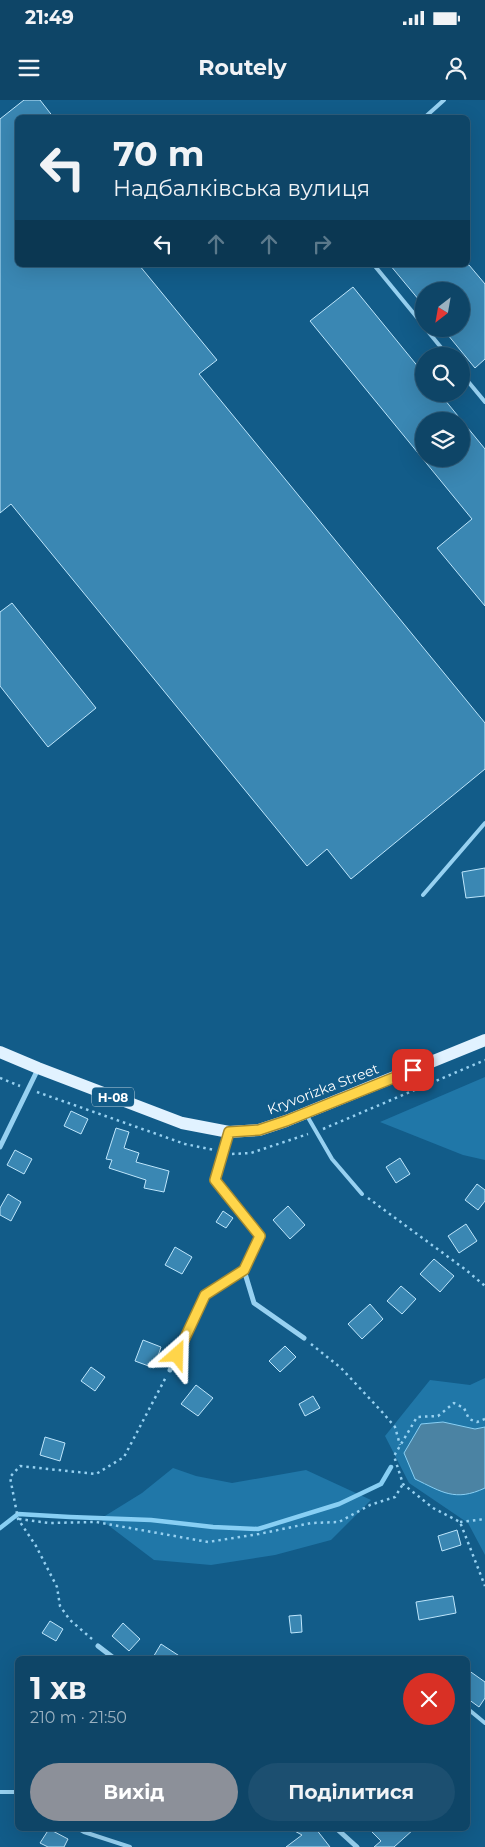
<!DOCTYPE html>
<html lang="uk">
<meta charset="utf-8">
<style>
body{margin:0;font-family:Montserrat,sans-serif;background:#1c4f70;color:#f1f3f6;height:100vh;display:flex;flex-direction:column;font-size:19px;white-space:nowrap}
*{box-sizing:border-box;margin:0}
p{font-size:16px;color:#9bb1c0}
.icon{flex:none;width:28px;height:28px;fill:none;stroke:currentColor;stroke-width:2;stroke-linecap:round;stroke-linejoin:round}
.map{position:relative;flex:1;overflow:hidden}
.panel{position:absolute;left:15px;top:1556px;width:455px;height:175px;display:flex;flex-direction:column;background:#0e4567;border-radius:8px;box-shadow:0 5px 20px #0002,0 0 0 1px #2e5d7b}
.panel>*{flex:none}
.guide{position:absolute;left:15px;top:15px;width:455px;height:152px;border-radius:8px;box-shadow:0 5px 20px #0002,0 0 0 1px #2e5d7b;background:#0e4567;color:#f1f3f6;overflow:hidden}
.needle{width:32px;rotate:211deg}
.buttons{position:absolute;left:415px;top:182px;display:grid;gap:10px}
.buttons a{display:grid;place-items:center;width:55px;height:55px;border-radius:50%;background:#0e4567;box-shadow:0 5px 20px #0002,0 0 0 1px #2e5d7b;font-size:25px}
.pin{position:absolute;display:grid;place-items:center;width:42px;height:42px;color:#fff;margin:-21px;border-radius:10px;box-shadow:0 2px 8px #0006}
.me{position:absolute;width:55px;margin:-28px;rotate:25deg;stroke-linejoin:round;filter:drop-shadow(0 0 4px #0008)}
.turn{display:flex;align-items:center;gap:18px;height:105px;padding:0 15px;font-size:22px}
.turn .icon{width:65px;height:65px;stroke-width:2.5}
.turn b{display:block;font-size:35px;line-height:42px}
.lanes{display:flex;align-items:center;height:48px;padding:0 15px;background:#0003;justify-content:center;gap:25px;direction:ltr}
.lanes .off{opacity:.35}
.round{display:grid;place-items:center;flex:none;width:52px;height:52px;border-radius:26px;background:#1c4f70}
.overview{display:flex;align-items:center;justify-content:space-between;height:85px;padding:0 15px}
h1{font-size:30px;font-weight:700;line-height:38px}
.primary-button{display:flex;gap:10px;margin-top:auto;padding:10px 15px}
.primary-button a{flex:1;height:58px;border-radius:30px;background:#8c9099;color:#fff;font-size:20px;font-weight:700;line-height:58px;text-align:center}
.primary-button a+a{background:#1c4f70;color:#f1f3f6}
.status{display:flex;justify-content:space-between;align-items:center;height:35px;padding:0 25px;background:#0e4567;direction:ltr}
.status svg{height:14px;fill:currentColor}
header{display:flex;justify-content:space-between;align-items:center;height:65px;padding:0 15px;background:#0e4567;font-size:22px;font-weight:700}
.map>svg:first-child{display:block}
.green{fill:#2077a8}
.water{fill:#4b83a3;stroke:#88cff4}
.lines{fill:none;stroke-linecap:round;stroke-linejoin:round}
.stream{stroke:#88cff4;stroke-width:4.5}
.building{fill:#3a87b3;stroke:#bee6fc;fill-rule:evenodd}
.path{stroke:#97d1f1;stroke-width:2.5;stroke-dasharray:2.5 4;stroke-linecap:butt}
.service{stroke:#97d1f1;stroke-width:4}
.minor{stroke:#97d1f1;stroke-width:5}
.primary{stroke:#e1f2ff;stroke-width:12}
.route-casing{stroke:#a68a30;stroke-width:12}
.route{stroke:#ffd54a;stroke-width:9}
.labels{text-anchor:middle;dominant-baseline:central;stroke-width:5;stroke-linejoin:round;paint-order:stroke}
.shield{fill:#125c89;stroke:#b8cedc;stroke-width:1}
.shield-label{font-size:12px;font-weight:bold;fill:#fff}
.street-label{font-size:14px;fill:#fff;stroke:#125c89}
</style>
<div class="status"><b>21:49</b><svg viewBox="0 0 49 12"><path d="M0 12V9h3v3zM5 12V6h3v6zM10 12V3h3v9zM15 12V0h3v12zM26 1h20v11H26zM47 4h2v5h-2z"/></svg></div>
<header><svg class="icon" aria-label="menu" viewBox="0 0 24 24"><path d="M4 6h16M4 12h16M4 18h16"/></svg>Routely<svg class="icon" aria-label="person" viewBox="0 0 24 24"><circle cx="12" cy="8" r="4"/><path d="M4 21q1-7 8-7t8 7"/></svg></header>
<div class="map">
<svg width="485" height="1747" viewBox="0 0 485 1747">
<rect width="100%" height="100%" fill="#125c89"/>
<!-- green -->
<path class="green" d="M 485,977 L 485,1060 L 463,1055 L 380,1022 Z
M 485,1278 L 485,1455 L 468,1423 L 409,1383 L 385,1336 L 430,1280 L 470,1285 Z
M 173,1368 L 196,1376 L 232,1383 L 306,1370 L 371,1400 L 331,1440 L 275,1455 L 211,1465 L 154,1460 L 100,1419 L 142,1393 Z"/>
<!-- water -->
<path class="water" d="M 443,1322 L 475,1329 L 485,1327 L 485,1388 C 455,1402 442,1392 415,1379 L 404,1353 L 421,1324 Z"/>
<g class="lines">
<!-- stream -->
<path class="stream" d="M 0,1428 L 18,1414 L 70,1417 L 151,1420 L 213,1427 L 258,1429 L 339,1404 L 381,1384 L 391,1367"/>
</g>
<!-- building -->
<path class="building" d="M 24,0 L 40,0 L 54,18 L 18,18 L 18,165 L 139,165 L 217,260 L 199,274 L 485,623 L 485,669 L 351,779 L 327,749 L 307,766 L 11,404 L 0,413 L 0,19 Z
M 390,165 L 469,165 L 485,184 L 485,259 L 475,268 L 443,229 L 461,229 L 461,191 L 424,191 L 424,206 Z
M 353,187 L 424,274 L 424,294 L 440,294 L 485,349 L 485,506 L 437,448 L 472,419 L 310,221 ZM 424,321 L 461,321 L 461,359 L 424,359 Z
M 12,503 L 96,608 L 48,647 L 0,586 L 0,512 Z
M 485,768 L 485,796 L 466,798 L 462,772 Z
M 71,1011 L 88,1019 L 81,1034 L 64,1026 Z
M 116,1028 L 129,1032 L 124,1048 L 139,1053 L 136,1062 L 169,1071 L 164,1092 L 144,1088 L 146,1080 L 109,1068 L 112,1060 L 106,1059 Z
M 15,1050 L 32,1059 L 24,1074 L 7,1065 Z
M 400,1058 L 410,1074 L 396,1083 L 386,1067 Z
M 477,1084 L 485,1090 L 485,1101 L 478,1110 L 465,1100 Z
M 8,1094 L 21,1102 L 11,1121 L 0,1115 L 0,1108 Z
M 288,1106 L 305,1125 L 290,1139 L 273,1120 Z
M 223,1111 L 233,1118 L 226,1128 L 216,1122 Z
M 466,1124 L 477,1141 L 459,1153 L 448,1136 Z
M 175,1147 L 192,1157 L 182,1174 L 165,1165 Z
M 434,1159 L 454,1176 L 440,1192 L 420,1174 Z
M 401,1186 L 416,1199 L 402,1214 L 387,1201 Z
M 370,1204 L 383,1219 L 362,1239 L 348,1224 Z
M 143,1240 L 161,1247 L 154,1268 L 135,1261 Z
M 285,1246 L 296,1257 L 280,1272 L 269,1261 Z
M 91,1267 L 105,1277 L 95,1291 L 81,1281 Z
M 196,1285 L 213,1298 L 198,1316 L 181,1304 Z
M 313,1296 L 320,1308 L 305,1316 L 299,1304 Z
M 45,1337 L 65,1343 L 60,1361 L 40,1355 Z
M 457,1430 L 461,1445 L 442,1451 L 438,1436 Z
M 453,1496 L 456,1513 L 419,1520 L 416,1502 Z
M 301,1515 L 302,1532 L 291,1533 L 289,1516 Z
M 50,1521 L 63,1529 L 56,1541 L 42,1533 Z
M 123,1523 L 140,1539 L 129,1551 L 112,1536 Z
M 161,1544 L 184,1559 L 152,1559 Z
M 468,1570 L 485,1582 L 485,1598 L 479,1607 L 468,1599 Z
M 49,1729 L 68,1739 L 64,1747 L 48,1747 L 40,1743 Z
M 291,1729 L 316,1729 L 330,1747 L 286,1747 L 302,1735 Z
M 369,1729 L 414,1729 L 394,1747 L 374,1747 L 381,1741 Z"/>
<g class="lines">
<!-- path -->
<path class="path" d="M 0,978 L 20,986
M 37,992 L 185,1044 L 214,1050
M 323,1029 L 485,960
M 232,1054 L 251,1053 L 308,1034
M 368,1098 L 466,1170 L 485,1186
M 311,1244 L 341,1268 L 383,1313 L 395,1327 L 400,1345
M 485,1319 L 477,1322 L 469,1319 L 464,1308 L 454,1303 L 438,1316 L 417,1317 L 394,1356 L 403,1384 L 433,1408 L 460,1422 L 485,1486
M 19,1419 L 49,1423 L 96,1422 L 208,1442 L 259,1434 L 311,1423 L 339,1422 L 370,1405 L 395,1397 L 403,1384
M 460,1422 L 485,1419
M 92,1539 L 70,1520 L 60,1506 L 57,1487 L 36,1446 L 18,1419 L 10,1377 L 20,1366 L 96,1374 L 124,1357 L 166,1277"/>
<!-- service -->
<path class="service" d="M 424,18 L 444,0
M 374,165 L 424,226
M 426,229 L 448,256
M 461,273 L 485,302
M 423,795 L 485,723
M 306,1014 L 332,1059 L 362,1094
M 468,1609 L 485,1623
M 0,1692 L 18,1692
M 79,1729 L 84,1732 L 130,1747"/>
<!-- minor -->
<path class="minor" d="M 229,1032 L 215,1080 L 260,1136 L 244,1170 L 254,1203 L 304,1238
M 0,1047 L 38,969
M 170,1270 L 205,1195 L 244,1170
M 98,1546 L 115,1559
M 337,1729 L 357,1747"/>
<!-- primary -->
<path class="primary" d="M 0,952 L 38,968 L 182,1023 L 229,1032 L 259,1030 L 286,1021 L 485,940"/>
</g>
<g class="lines">
<!-- route casing -->
<g class="route-casing">
<path id="route" d="M 177,1255 L 205,1195 L 244,1170 L 260,1136 L 215,1080 L 229,1032 L 259,1030 L 286,1021 L 413,970"/>
</g>
<!-- route -->
<use href="#route" class="route"/>
</g>
<g class="labels">
<!-- shield labels -->
<rect class="shield" x="92" y="987.5" width="42" height="19" rx="4"/>
<g class="shield-label">
<text x="113" y="997">Н-08</text>
</g>
<!-- street labels -->
<g class="street-label">
<text transform="translate(323 989) rotate(-21)">Kryvorizka Street</text>
</g>
</g>
</svg>
<div class="buttons">
<a><svg class="needle" viewBox="-14 -14 28 28"><path d="M0-13l5 13h-10z" fill="#e53935"/><path d="M0 13l5-13h-10z" fill="#9bb1c0"/></svg></a>
<a><svg class="icon" aria-label="search" viewBox="0 0 24 24"><circle cx="10" cy="10" r="6"/><path d="M15 15l6 6"/></svg></a>
<a><svg class="icon" aria-label="layers" viewBox="0 0 24 24"><path d="M12 4l9 5-9 5-9-5zM3 14l9 5 9-5"/></svg></a>
</div>
<div class="pin" style="left:413px;top:970px;background:#d93025"><svg class="icon" aria-label="arrive" viewBox="0 0 24 24"><path d="M6 21V4h12l-3 4 3 4H6"/></svg></div>
<svg class="me" style="left:177px;top:1255px" viewBox="-20 -20 40 40"><path d="M0-17L14 15 0 8-14 15z" fill="#ffd54a" stroke="#fff" stroke-width="4"/></svg>
<div class="guide">
<div class="turn"><svg class="icon" aria-label="left" viewBox="0 0 24 24"><path d="M17 20v-9H6M10 6l-5 5 5 5"/></svg><div><b>70 m</b>Надбалківська вулиця</div></div>
<div class="lanes"><svg class="icon" aria-label="left" viewBox="0 0 24 24"><path d="M17 20v-9H6M10 6l-5 5 5 5"/></svg><svg class="icon off" aria-label="ahead" viewBox="0 0 24 24"><path d="M12 20V5M6 11l6-6 6 6"/></svg><svg class="icon off" aria-label="ahead" viewBox="0 0 24 24"><path d="M12 20V5M6 11l6-6 6 6"/></svg><svg class="icon off" aria-label="right" viewBox="0 0 24 24"><path d="M7 20v-9h11M14 6l5 5-5 5"/></svg></div>
</div>
<section class="panel">
<div class="overview"><div><h1>1 хв</h1><p>210 m · 21:50</p></div><a class="round" style="background:#d93025;color:#fff"><svg class="icon" aria-label="close" viewBox="0 0 24 24"><path d="M6 6l12 12M18 6L6 18"/></svg></a></div>
<div class="primary-button"><a>Вихід</a><a>Поділитися</a></div>
</section>
</div>
